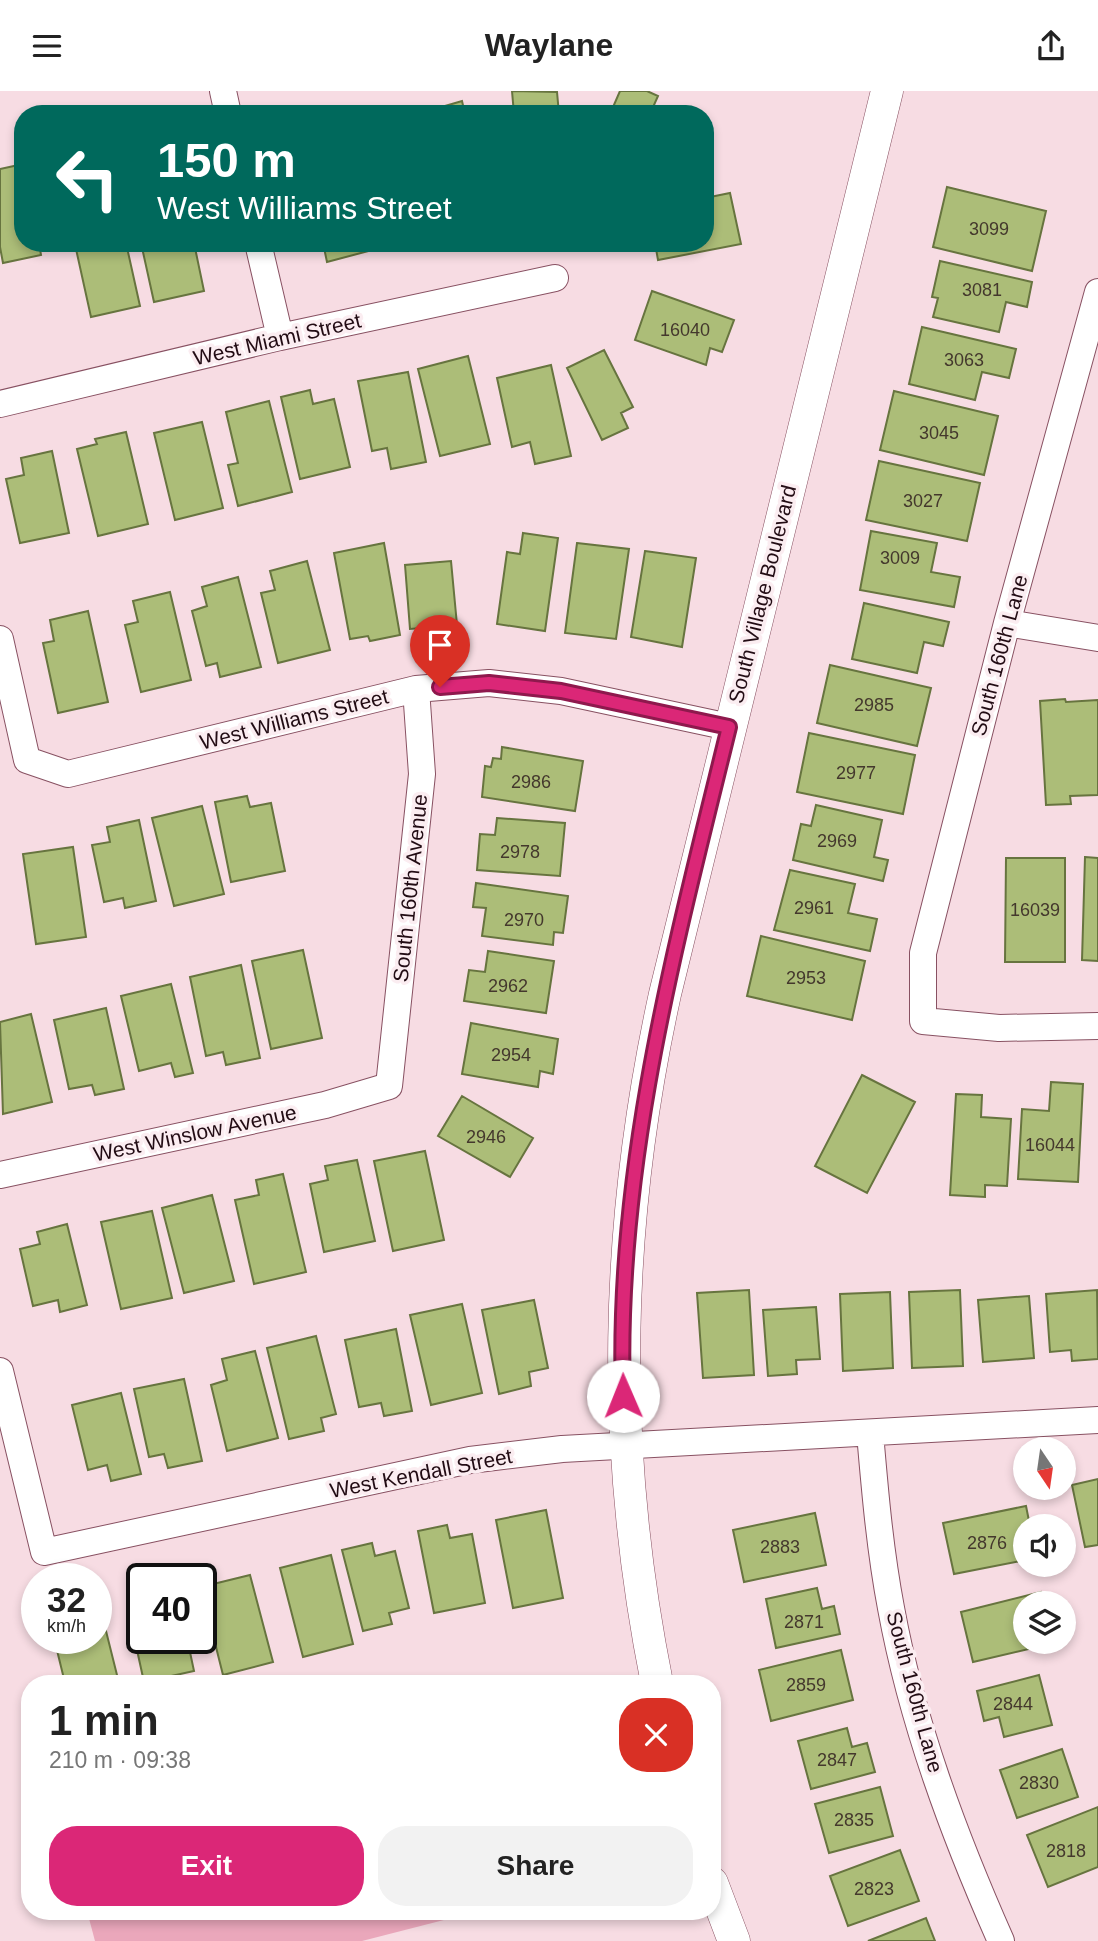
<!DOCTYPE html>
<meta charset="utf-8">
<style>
body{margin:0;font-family:Arial,sans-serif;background:#f2f2f2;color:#222;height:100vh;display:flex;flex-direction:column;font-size:26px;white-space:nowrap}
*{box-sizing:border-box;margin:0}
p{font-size:23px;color:#767676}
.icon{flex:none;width:38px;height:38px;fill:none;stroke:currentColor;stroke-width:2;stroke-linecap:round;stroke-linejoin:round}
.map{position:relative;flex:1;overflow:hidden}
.side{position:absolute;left:21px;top:1584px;width:700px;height:245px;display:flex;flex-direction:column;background:#fff;border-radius:28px;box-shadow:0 4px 10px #0003}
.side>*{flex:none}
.banner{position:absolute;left:14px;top:14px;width:700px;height:147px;border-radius:28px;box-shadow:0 4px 10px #0003;background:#00695c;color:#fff;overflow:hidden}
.needle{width:46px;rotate:167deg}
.tools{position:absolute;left:1013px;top:1346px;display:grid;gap:14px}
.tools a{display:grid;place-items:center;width:63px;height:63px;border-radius:50%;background:#fff;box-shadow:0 4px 10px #0003;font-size:35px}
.speed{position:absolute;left:21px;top:1472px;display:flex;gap:14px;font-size:35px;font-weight:700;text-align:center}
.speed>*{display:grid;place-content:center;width:91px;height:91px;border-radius:50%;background:#fff;box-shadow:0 4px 10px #0003;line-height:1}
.speed small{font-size:18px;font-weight:400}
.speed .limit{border:4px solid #111;border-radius:10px;background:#fff;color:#111}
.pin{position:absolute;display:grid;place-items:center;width:60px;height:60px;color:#fff;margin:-72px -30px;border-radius:50% 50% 50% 0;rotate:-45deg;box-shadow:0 0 7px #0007}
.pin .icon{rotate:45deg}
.me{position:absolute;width:77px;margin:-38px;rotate:359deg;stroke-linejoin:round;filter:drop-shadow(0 0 5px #0008)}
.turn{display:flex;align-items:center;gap:24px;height:147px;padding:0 28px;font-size:32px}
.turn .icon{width:91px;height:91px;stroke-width:2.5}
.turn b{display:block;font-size:49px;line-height:60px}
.round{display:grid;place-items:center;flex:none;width:74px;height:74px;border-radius:28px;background:#f2f2f2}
.summary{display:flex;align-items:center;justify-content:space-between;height:119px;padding:0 28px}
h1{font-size:42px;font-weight:600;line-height:52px}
.button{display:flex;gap:14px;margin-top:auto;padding:14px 28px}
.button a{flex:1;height:80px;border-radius:28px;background:#db2777;color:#fff;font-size:28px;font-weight:600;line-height:80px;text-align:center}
.button a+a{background:#f2f2f2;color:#222}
header{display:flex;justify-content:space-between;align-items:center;height:91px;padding:0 28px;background:#fff;font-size:32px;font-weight:600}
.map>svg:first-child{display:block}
.green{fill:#eaa7bb}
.building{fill:#acbd78;stroke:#67743f;stroke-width:2}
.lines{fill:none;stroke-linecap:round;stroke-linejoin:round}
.minor-casing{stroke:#885162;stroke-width:28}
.tertiary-casing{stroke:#885162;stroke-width:33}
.minor{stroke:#fff;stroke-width:26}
.tertiary{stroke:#fff;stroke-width:32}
.route-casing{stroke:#8e194d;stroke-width:18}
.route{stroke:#db2777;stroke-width:12}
.labels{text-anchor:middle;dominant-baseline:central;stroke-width:7;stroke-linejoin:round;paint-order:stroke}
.number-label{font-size:18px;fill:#44382d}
.street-label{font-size:21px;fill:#220c14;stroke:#fbedf1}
</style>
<header><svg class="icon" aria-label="menu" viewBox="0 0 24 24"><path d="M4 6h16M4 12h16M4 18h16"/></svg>Waylane<svg class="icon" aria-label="share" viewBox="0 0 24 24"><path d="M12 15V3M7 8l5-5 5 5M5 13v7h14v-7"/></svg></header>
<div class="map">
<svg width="1098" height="1850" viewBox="0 0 1098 1850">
<rect width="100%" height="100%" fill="#f7dce3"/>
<!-- green -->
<path class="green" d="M 87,1820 L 479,1820 L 362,1850 L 95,1850 Z"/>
<!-- building -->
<path class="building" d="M 512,0 L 557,1 L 559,23 L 514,23 Z
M 620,0 L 647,0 L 658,5 L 650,23 L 610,23 Z
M 462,10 L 465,23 L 447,23 L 445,15 Z
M 23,73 L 23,152 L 39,152 L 41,164 L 3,172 L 0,156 L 0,78 Z
M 947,96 L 1046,120 L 1032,180 L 933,156 Z
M 730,102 L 741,153 L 658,169 L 655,152 L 705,152 L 705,107 Z
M 89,152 L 126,152 L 140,215 L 91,226 L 76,158 L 89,155 Z
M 141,152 L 194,152 L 204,200 L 154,211 Z
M 323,152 L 375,152 L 376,158 L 327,171 Z
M 940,170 L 1032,191 L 1027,216 L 1006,211 L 999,241 L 933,226 L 938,207 L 932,206 Z
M 652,200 L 734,229 L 722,261 L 710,257 L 706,274 L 635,249 Z
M 922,236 L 1016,258 L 1009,287 L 982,281 L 975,309 L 909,293 Z
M 604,259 L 633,316 L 621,322 L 628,337 L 602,349 L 567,277 Z
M 468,265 L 490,353 L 440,365 L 418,278 Z
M 551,274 L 571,365 L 535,373 L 530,351 L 512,356 L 497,287 Z
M 408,281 L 426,371 L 391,378 L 387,357 L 372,360 L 358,290 Z
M 310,299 L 313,313 L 334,308 L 350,376 L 300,388 L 281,306 Z
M 894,300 L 998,325 L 984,384 L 880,359 Z
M 269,310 L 292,401 L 238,415 L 228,374 L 238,372 L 226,321 Z
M 202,331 L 223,417 L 175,429 L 154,342 Z
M 126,341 L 148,433 L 98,445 L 77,358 L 97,353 L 95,348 Z
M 52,360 L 69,442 L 20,452 L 6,388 L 24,384 L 21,367 Z
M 879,370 L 980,392 L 967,450 L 866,429 Z
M 871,440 L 937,452 L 931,481 L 960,486 L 954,516 L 860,499 Z
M 523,442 L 558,447 L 545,540 L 497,533 L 507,461 L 520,463 Z
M 384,452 L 400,544 L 370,550 L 368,545 L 350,548 L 334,462 Z
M 577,452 L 629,458 L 616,548 L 565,542 Z
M 645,460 L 696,467 L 682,556 L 631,546 Z
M 307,470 L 330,559 L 278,572 L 261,502 L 275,499 L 270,480 Z
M 451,470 L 457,534 L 410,538 L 405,474 Z
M 238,486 L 261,576 L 220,586 L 217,572 L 206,575 L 192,520 L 207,515 L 202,496 Z
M 170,501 L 191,589 L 141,601 L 125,534 L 138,531 L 133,510 Z
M 864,512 L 949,531 L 943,555 L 924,551 L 917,582 L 852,568 Z
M 88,520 L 108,611 L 58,622 L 43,552 L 54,550 L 50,529 Z
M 830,574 L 931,597 L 917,655 L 817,632 Z
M 1065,608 L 1066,611 L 1098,609 L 1098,704 L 1070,705 L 1071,713 L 1046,714 L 1040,610 Z
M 809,642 L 915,664 L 903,723 L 797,701 Z
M 502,656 L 583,670 L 575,720 L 482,706 L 485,675 L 491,676 L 493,667 L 501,668 Z
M 247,705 L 250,716 L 271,712 L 285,780 L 231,791 L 215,711 Z
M 816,714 L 882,729 L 874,766 L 888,769 L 883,790 L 793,769 L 801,733 L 811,735 Z
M 202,715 L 224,803 L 174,815 L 152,727 Z
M 497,727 L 565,732 L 560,785 L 477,779 L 480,743 L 495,744 Z
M 139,729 L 156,810 L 125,817 L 123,807 L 104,811 L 92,754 L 110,751 L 107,736 Z
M 73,756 L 86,846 L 36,853 L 23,763 Z
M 1085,766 L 1098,767 L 1098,870 L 1082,869 Z
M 1006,767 L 1065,767 L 1065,871 L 1005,871 Z
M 790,779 L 855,793 L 848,822 L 877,828 L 870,860 L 774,839 Z
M 476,792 L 568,805 L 563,842 L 554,841 L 553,854 L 482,845 L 486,817 L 473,816 Z
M 761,845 L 865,870 L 852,929 L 747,905 Z
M 303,859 L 322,947 L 271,958 L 252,870 Z
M 488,860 L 554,870 L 546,922 L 464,910 L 469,879 L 485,881 Z
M 241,874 L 260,967 L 226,974 L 223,961 L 206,965 L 190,886 Z
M 171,893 L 193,982 L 175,986 L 171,972 L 139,980 L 121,905 Z
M 106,917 L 124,998 L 95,1004 L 92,994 L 69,998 L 54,929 Z
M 31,923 L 52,1011 L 3,1023 L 0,931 Z
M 471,932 L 558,948 L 553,983 L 540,980 L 538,996 L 462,983 Z
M 862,984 L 915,1011 L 867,1102 L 815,1075 Z
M 1051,991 L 1083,993 L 1078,1091 L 1018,1088 L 1022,1018 L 1049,1020 Z
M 956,1003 L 982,1004 L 981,1026 L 1011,1028 L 1007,1095 L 985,1094 L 985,1106 L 950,1104 Z
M 462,1005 L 533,1047 L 510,1086 L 438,1045 Z
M 425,1060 L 444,1149 L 393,1160 L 374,1070 Z
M 357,1069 L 375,1150 L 324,1161 L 310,1093 L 328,1089 L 325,1075 Z
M 283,1083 L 306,1181 L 254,1193 L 235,1109 L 259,1104 L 256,1089 Z
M 212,1104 L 234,1190 L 184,1202 L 162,1117 Z
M 152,1120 L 172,1207 L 121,1218 L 101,1131 Z
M 67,1133 L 87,1214 L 60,1221 L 58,1209 L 33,1215 L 20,1158 L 40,1153 L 37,1141 Z
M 749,1199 L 754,1284 L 703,1287 L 697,1202 Z
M 960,1199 L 963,1275 L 912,1277 L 909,1201 Z
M 1097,1199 L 1098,1268 L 1072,1270 L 1071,1259 L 1050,1261 L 1046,1203 Z
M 890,1201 L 893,1277 L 843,1280 L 840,1203 Z
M 1029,1205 L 1034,1267 L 983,1271 L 978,1209 Z
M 534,1209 L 548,1277 L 529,1281 L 531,1295 L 499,1303 L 482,1219 Z
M 462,1213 L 482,1302 L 431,1314 L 410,1224 Z
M 816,1216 L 820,1268 L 796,1269 L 797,1283 L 768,1285 L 763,1219 Z
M 396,1238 L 412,1320 L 384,1325 L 381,1312 L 359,1316 L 345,1249 Z
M 316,1245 L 336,1323 L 321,1327 L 324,1340 L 289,1348 L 267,1257 Z
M 255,1260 L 278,1347 L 227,1360 L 211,1294 L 227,1289 L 222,1268 Z
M 184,1288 L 202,1370 L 168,1377 L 164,1363 L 149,1366 L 134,1298 Z
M 121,1302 L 141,1383 L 111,1390 L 107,1374 L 88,1379 L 72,1314 Z
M 1098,1388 L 1098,1454 L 1085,1456 L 1072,1394 Z
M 1026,1415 L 1030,1435 L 1026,1435 L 1026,1469 L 954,1483 L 943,1432 Z
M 546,1419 L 563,1507 L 513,1517 L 496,1429 Z
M 815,1422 L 826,1474 L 744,1491 L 733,1439 Z
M 447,1434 L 450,1447 L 472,1443 L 485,1512 L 434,1522 L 418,1440 Z
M 372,1452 L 375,1465 L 395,1460 L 409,1517 L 389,1522 L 392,1533 L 363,1540 L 342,1459 Z
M 331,1464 L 353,1553 L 303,1566 L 280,1477 Z
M 250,1484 L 273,1571 L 223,1584 L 201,1496 Z
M 817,1497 L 822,1518 L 834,1515 L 840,1543 L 776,1557 L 766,1508 Z
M 1041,1501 L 1044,1512 L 1026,1512 L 1026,1550 L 1054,1552 L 973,1571 L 961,1521 Z
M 102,1524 L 119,1592 L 65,1592 L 54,1547 L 96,1547 L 96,1525 Z
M 142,1525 L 142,1547 L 187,1547 L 194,1580 L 144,1591 L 130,1527 Z
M 841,1559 L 853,1609 L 771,1630 L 759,1579 Z
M 1039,1584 L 1052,1634 L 1004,1646 L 999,1626 L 984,1630 L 977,1600 Z
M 847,1637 L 852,1656 L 867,1652 L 875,1681 L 811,1698 L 798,1650 Z
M 1062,1658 L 1078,1706 L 1017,1727 L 1000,1679 Z
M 880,1696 L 893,1745 L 829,1762 L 815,1713 Z
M 1098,1716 L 1098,1776 L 1048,1796 L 1027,1744 Z
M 900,1759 L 919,1810 L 848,1835 L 830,1785 Z
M 926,1827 L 935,1850 L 868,1850 Z"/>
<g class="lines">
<!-- minor casing -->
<g class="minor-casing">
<path id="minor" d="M 223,0 L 228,23
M 258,152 L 280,246
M 1098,201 L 1007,532 L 923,862 L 923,930 L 999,937 L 1098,935
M 0,313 L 280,246 L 555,187
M 1007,532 L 1098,547
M 0,548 L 27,669 L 68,683 L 416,598 L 489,592 L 561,600 L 729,636
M 0,1084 L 325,1014 L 389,995 L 422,683 L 416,598
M 0,1280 L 44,1461 L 470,1369 L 562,1358 L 1098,1329
M 870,1342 C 875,1401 880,1459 891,1517 C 912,1632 954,1744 1001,1850"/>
</g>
<!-- tertiary casing -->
<g class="tertiary-casing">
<path id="tertiary" d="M 657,1592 C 610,1358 614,1136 665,903 L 887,0
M 712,1792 L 734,1850"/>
</g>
<!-- minor -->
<use href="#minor" class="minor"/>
<!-- tertiary -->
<use href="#tertiary" class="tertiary"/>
</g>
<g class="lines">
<!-- route casing -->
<g class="route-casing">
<path id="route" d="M 440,596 L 489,592 L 561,600 L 729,636 C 675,856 615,1077 623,1305"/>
</g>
<!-- route -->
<use href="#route" class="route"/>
</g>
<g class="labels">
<!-- number labels -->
<g class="number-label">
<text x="989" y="138">3099</text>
<text x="982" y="199">3081</text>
<text x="685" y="239">16040</text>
<text x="964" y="269">3063</text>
<text x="939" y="342">3045</text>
<text x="923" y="410">3027</text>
<text x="900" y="467">3009</text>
<text x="874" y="614">2985</text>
<text x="856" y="682">2977</text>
<text x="531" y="691">2986</text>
<text x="837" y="750">2969</text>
<text x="520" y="761">2978</text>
<text x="814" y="817">2961</text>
<text x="1035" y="819">16039</text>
<text x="524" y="829">2970</text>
<text x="806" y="887">2953</text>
<text x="508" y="895">2962</text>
<text x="511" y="964">2954</text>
<text x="486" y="1046">2946</text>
<text x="1050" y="1054">16044</text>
<text x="987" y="1452">2876</text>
<text x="780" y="1456">2883</text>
<text x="804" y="1531">2871</text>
<text x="806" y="1594">2859</text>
<text x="1013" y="1613">2844</text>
<text x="837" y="1669">2847</text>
<text x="1039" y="1692">2830</text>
<text x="854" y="1729">2835</text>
<text x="1066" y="1760">2818</text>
<text x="874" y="1798">2823</text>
</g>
<!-- street labels -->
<g class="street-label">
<text transform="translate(277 248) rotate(-13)">West Miami Street</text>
<text transform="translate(762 503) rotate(-76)">South Village Boulevard</text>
<text transform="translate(999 564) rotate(-75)">South 160th Lane</text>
<text transform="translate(294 628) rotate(-14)">West Williams Street</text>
<text transform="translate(410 797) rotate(-84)">South 160th Avenue</text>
<text transform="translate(195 1042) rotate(-12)">West Winslow Avenue</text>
<text transform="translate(421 1382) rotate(-11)">West Kendall Street</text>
<text transform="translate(915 1601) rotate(75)">South 160th Lane</text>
</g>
</g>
</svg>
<div class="tools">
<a><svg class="needle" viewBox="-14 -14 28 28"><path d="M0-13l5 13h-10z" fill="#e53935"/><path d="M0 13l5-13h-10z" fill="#767676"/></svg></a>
<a><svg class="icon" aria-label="sound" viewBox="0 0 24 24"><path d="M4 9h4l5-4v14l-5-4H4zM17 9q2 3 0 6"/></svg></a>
<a><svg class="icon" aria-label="layers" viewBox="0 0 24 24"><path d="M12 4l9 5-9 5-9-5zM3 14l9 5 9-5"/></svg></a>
</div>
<div class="speed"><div>32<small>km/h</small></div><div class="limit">40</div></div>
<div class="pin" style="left:440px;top:596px;background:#d93025"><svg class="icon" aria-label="arrive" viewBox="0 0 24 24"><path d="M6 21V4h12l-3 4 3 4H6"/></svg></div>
<svg class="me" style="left:623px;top:1305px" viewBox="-20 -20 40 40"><circle r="19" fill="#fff"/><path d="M0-13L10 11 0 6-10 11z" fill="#db2777"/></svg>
<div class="banner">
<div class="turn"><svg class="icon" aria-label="left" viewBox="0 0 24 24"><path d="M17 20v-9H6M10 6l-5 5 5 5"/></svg><div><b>150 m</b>West Williams Street</div></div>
</div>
<section class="side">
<div class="summary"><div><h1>1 min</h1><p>210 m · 09:38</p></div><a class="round" style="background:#d93025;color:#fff"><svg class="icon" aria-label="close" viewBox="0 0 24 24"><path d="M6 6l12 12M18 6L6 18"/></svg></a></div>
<div class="button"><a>Exit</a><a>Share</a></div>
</section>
</div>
